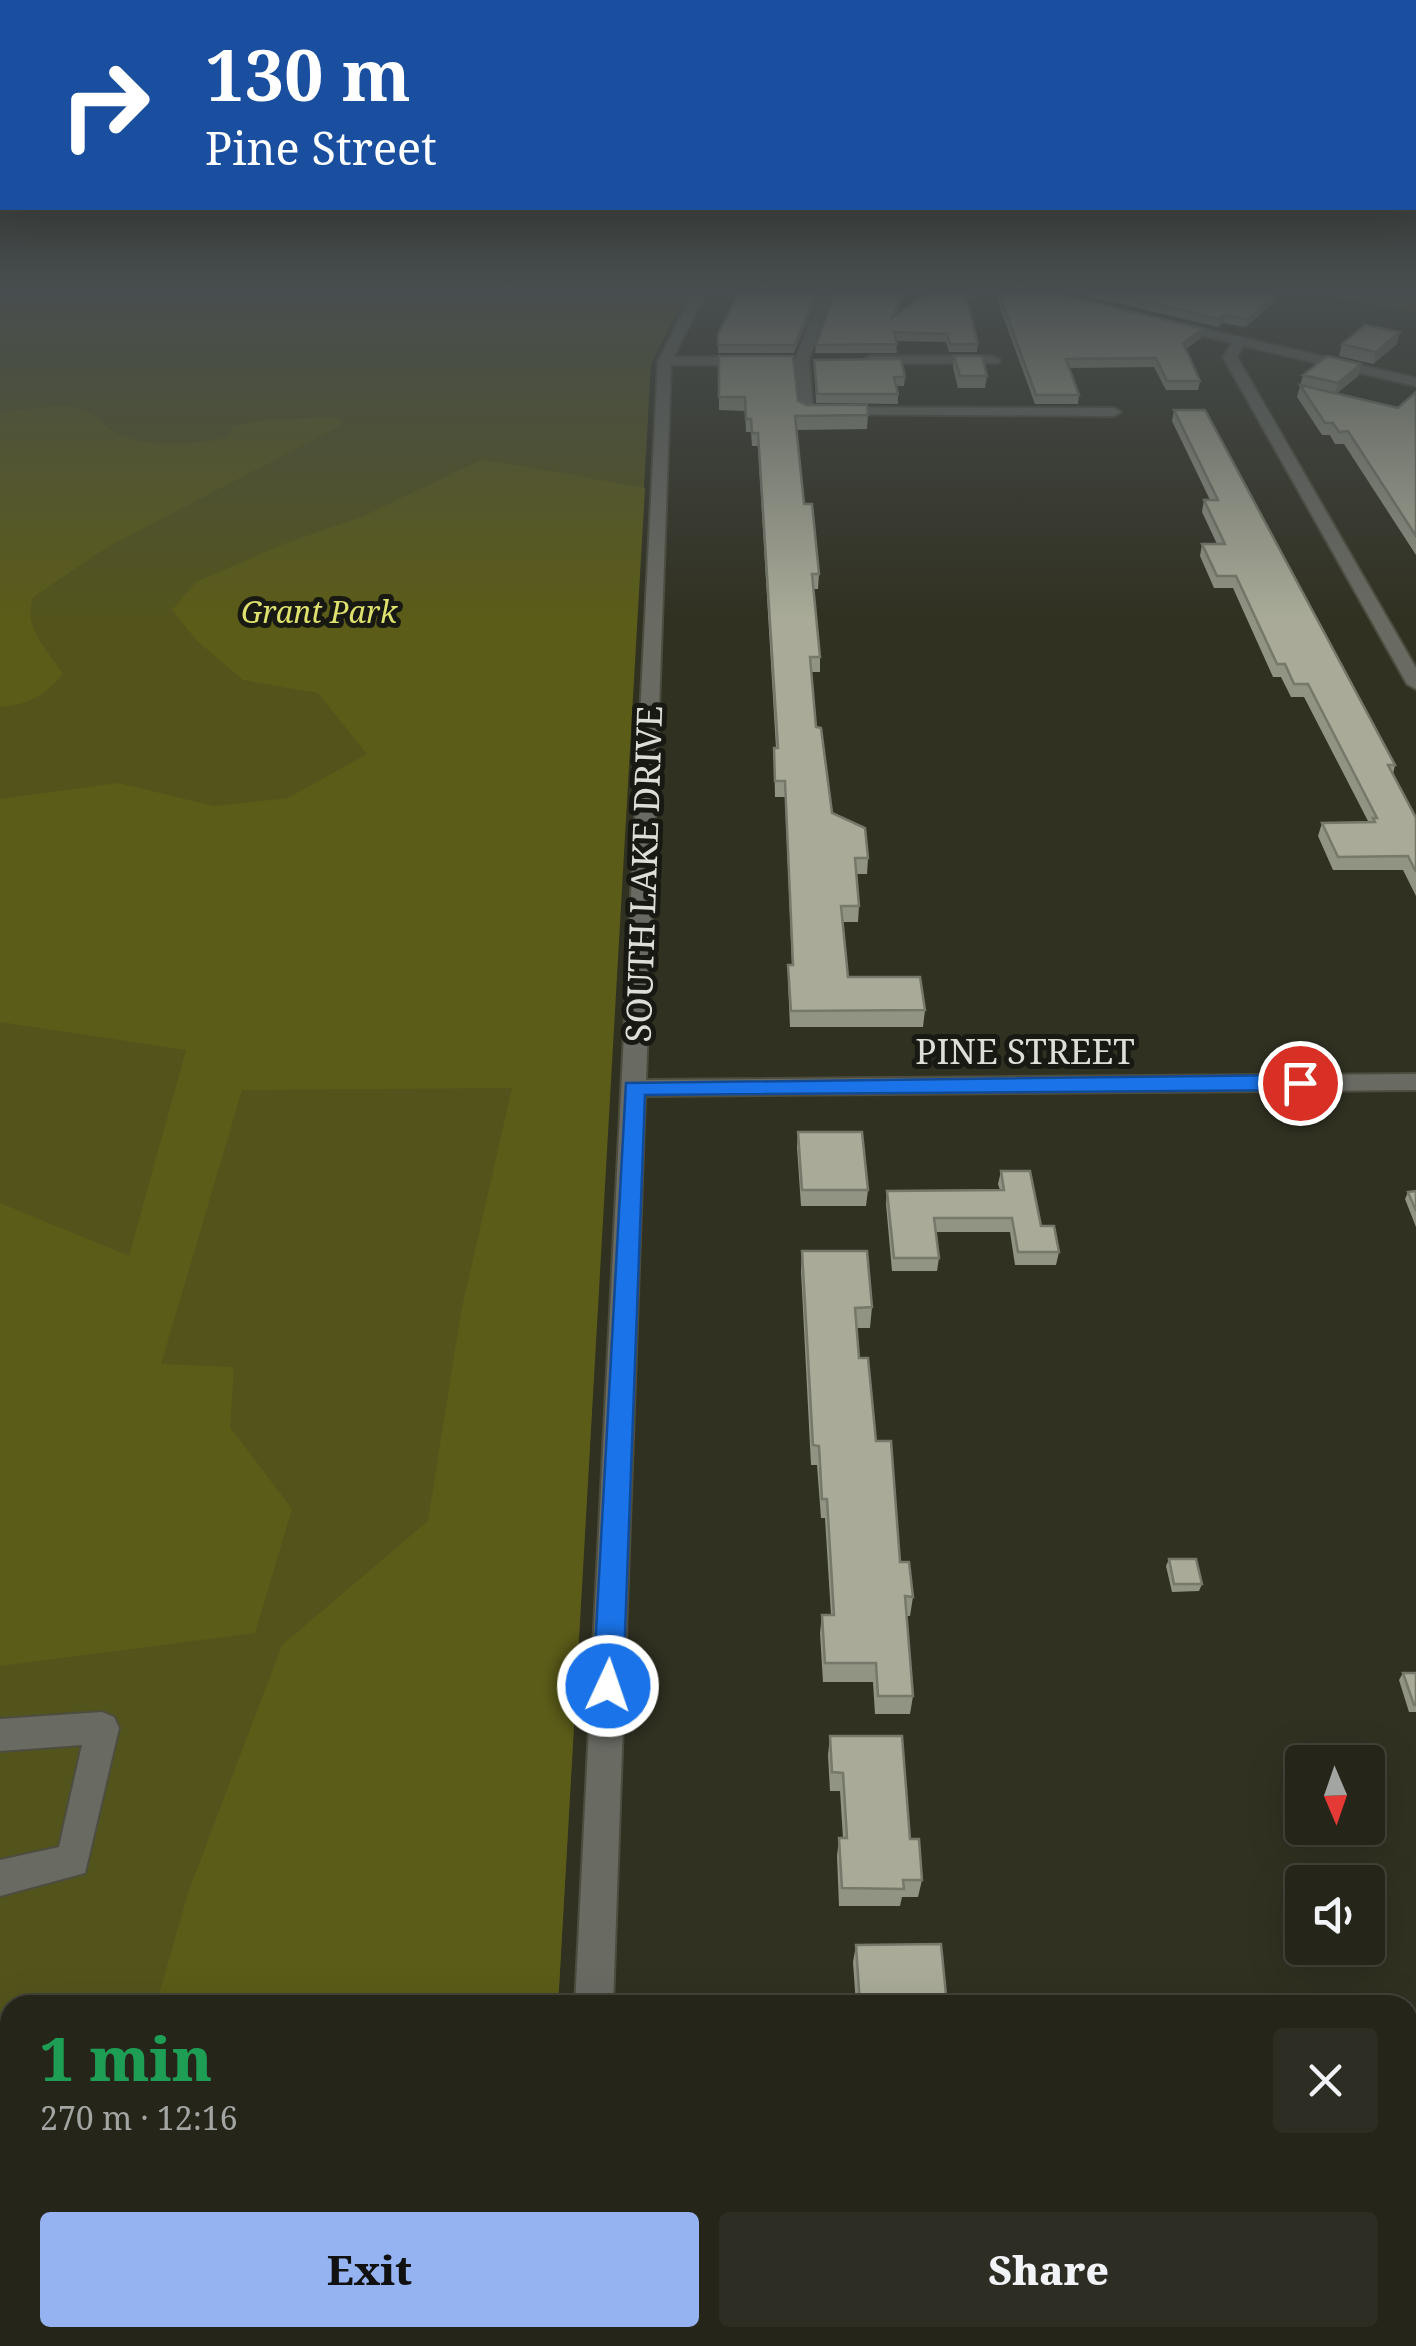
<!DOCTYPE html>
<meta charset="utf-8">
<style>
body{margin:0;font-family:"Noto Serif",serif;background:#2d2d23;color:#f1f3f6;height:100vh;display:flex;flex-direction:column;font-size:38px;white-space:nowrap}
*{box-sizing:border-box;margin:0}
p{font-size:32px;color:#a3a5a2}
.icon{flex:none;width:55px;height:55px;fill:none;stroke:currentColor;stroke-width:2;stroke-linecap:round;stroke-linejoin:round}
.map{position:relative;flex:1;overflow:hidden}
.sheet{position:absolute;left:0px;top:1995px;width:1418px;height:352px;display:flex;flex-direction:column;background:#25251a;border-radius:30px 30px 0 0;box-shadow:0 10px 40px #0002,0 0 0 2px #424239}
.sheet>*{flex:none}
.banner{position:absolute;left:0px;top:0px;width:1418px;height:210px;box-shadow:0 10px 40px #0002,0 0 0 2px #424239;background:#1a4fa0;color:#fff;overflow:hidden}
.needle{width:65px;rotate:178deg}
.buttons{position:absolute;left:1285px;top:1745px;display:grid;gap:20px}
.buttons a{display:grid;place-items:center;width:100px;height:100px;border-radius:10px;background:#25251a;box-shadow:0 10px 40px #0002,0 0 0 2px #424239;font-size:50px}
.pin{position:absolute;display:grid;place-items:center;width:85px;height:85px;color:#fff;margin:-42px;border:5px solid #fff;border-radius:50%;box-shadow:0 2px 10px #0007}
.me{position:absolute;width:110px;margin:-55px;rotate:3deg;stroke-linejoin:round;filter:drop-shadow(0 0 8px #0008)}
.turn{display:flex;align-items:center;gap:35px;height:210px;padding:0 40px;font-size:45px}
.turn .icon{width:130px;height:130px;stroke-width:2.5}
.turn b{display:block;font-size:70px;line-height:85px}
.round{display:grid;place-items:center;flex:none;width:105px;height:105px;border-radius:10px;background:#2d2d23}
.head{display:flex;align-items:center;justify-content:space-between;height:170px;padding:0 40px}
h1{font-size:60px;font-weight:800;line-height:75px;color:#1e9e55}
.action{display:flex;gap:20px;margin-top:auto;padding:20px 40px}
.action a{flex:1;height:115px;border-radius:10px;background:#95b2f1;color:#111;font-size:40px;font-weight:800;line-height:115px;text-align:center}
.action a+a{background:#2d2d23;color:#f1f3f6}
.map>svg:first-child{display:block}
.green{fill:#53541c}
.forest{fill:#5b5c18}
.lines{fill:none;stroke-linecap:round;stroke-linejoin:round}
.minor-casing{stroke:#4d4d3f;stroke-width:4}
.minor{fill:#696a62;fill-rule:evenodd}
.wall{fill:#919383}
.shaded-wall{fill:#76786a}
.building{fill:#a9ab98;stroke:#76786a;stroke-width:2.5}
.route{fill:#1a73e8;stroke:#114b97;stroke-width:2.5}
.labels{text-anchor:middle;dominant-baseline:central;stroke-width:10;stroke-linejoin:round;paint-order:stroke}
.far-park-label{font-size:30px;font-style:italic;fill:#dee16d;stroke:#181912}
.street-label{font-size:35px;fill:#ddded5;stroke:#181912}
</style>
<div class="map">
<svg width="1416" height="2346" viewBox="0 0 1416 2346">
<rect width="100%" height="100%" fill="#313122"/>
<!-- green -->
<path class="green" d="M 0,291 L 688,291 L 651,364 L 558,2005 L 10,2005 L 10,2338 L 539,2338 L 538,2346 L 0,2346 Z
M 1302,291 L 1416,291 L 1416,312 Z"/>
<!-- forest -->
<path class="forest" d="M 63,405 C 102,411 96,425 125,437 C 152,447 202,445 228,437 L 233,427 L 255,421 L 331,417 L 341,419 L 340,426 L 109,546 L 33,597 C 22,627 47,649 63,674 C 45,695 29,705 0,707 L 0,412 Z
M 483,459 L 645,488 L 558,2005 L 156,2005 L 188,1893 L 282,1645 L 428,1521 L 461,1312 L 512,1088 L 242,1090 L 161,1364 L 234,1367 L 230,1427 L 292,1509 L 255,1633 L 0,1666 L 0,1203 L 129,1256 L 186,1050 L 0,1022 L 0,799 L 118,783 L 214,806 L 288,798 L 367,754 L 318,693 L 243,680 L 197,641 L 172,610 L 196,582 L 286,543 L 359,518 Z
M 47,2338 L 539,2338 L 538,2346 L 44,2346 Z"/>
<g class="lines">
<!-- minor casing -->
<g class="minor-casing">
<path id="minor" d="M 694,291 L 706,291 L 674,357 L 750,357 L 757,361 L 750,365 L 671,365 L 646,1080 L 1416,1074 L 1416,1090 L 645,1096 L 613,2005 L 575,2005 L 658,361 Z
M 821,291 L 833,291 L 809,360 L 813,407 L 1114,408 L 1121,412 L 1114,416 L 801,414 L 795,360 Z
M 1171,321 L 1416,378 L 1416,386 L 1243,346 L 1237,357 L 1416,668 L 1416,689 L 1407,684 L 1223,357 L 1232,343 L 1167,328 L 1165,325 Z
M 993,356 L 1000,360 L 998,363 L 870,364 L 863,360 L 870,356 Z
M 102,1712 L 114,1717 L 119,1728 L 85,1873 L 0,1896 L 0,1860 L 59,1847 L 82,1745 L 0,1751 L 0,1719 Z
M 559,2338 L 601,2338 L 600,2346 L 558,2346 Z"/>
</g>
<!-- minor -->
<use href="#minor" class="minor"/>
</g>
<!-- wall -->
<path class="wall" d="M 820,291 L 794,353 L 718,353 L 718,334 Z
M 931,291 L 1047,291 L 1201,338 L 1186,349 L 1200,381 L 1198,390 L 1166,390 L 1154,367 L 1069,368 L 1079,395 L 1078,404 L 1035,404 L 994,292 L 967,300 L 978,344 L 977,352 L 949,352 L 946,342 L 896,341 L 897,353 L 815,353 L 816,345 L 896,315 Z
M 1066,291 L 1263,291 L 1277,294 L 1275,302 L 1245,327 L 1223,323 L 1218,327 Z
M 1342,344 L 1397,344 L 1373,364 L 1339,356 Z
M 719,356 L 807,405 L 868,415 L 867,429 L 796,430 L 804,504 L 819,574 L 818,589 L 813,589 L 820,657 L 820,672 L 811,672 L 816,727 L 832,813 L 868,858 L 867,874 L 856,874 L 859,906 L 858,922 L 842,922 L 848,977 L 925,1010 L 923,1027 L 790,1027 L 788,982 L 788,965 L 792,965 L 785,797 L 775,797 L 774,748 L 776,748 L 758,446 L 752,446 L 751,432 L 746,432 L 745,411 L 719,410 Z
M 954,356 L 987,376 L 985,388 L 958,388 L 953,368 Z
M 814,360 L 905,377 L 904,386 L 896,386 L 898,394 L 898,404 L 816,403 Z
M 1361,364 L 1358,376 L 1336,394 L 1398,408 L 1416,392 L 1416,555 L 1344,444 L 1335,444 L 1330,435 L 1322,435 L 1297,397 L 1303,375 Z
M 1174,410 L 1395,765 L 1393,774 L 1416,818 L 1416,896 L 1403,870 L 1333,870 L 1318,836 L 1322,823 L 1369,823 L 1304,697 L 1291,697 L 1281,677 L 1273,677 L 1233,588 L 1214,588 L 1200,556 L 1202,544 L 1217,544 L 1202,512 L 1204,500 L 1210,500 L 1172,421 Z
M 798,1132 L 868,1190 L 866,1206 L 801,1206 L 797,1147 Z
M 1001,1171 L 1059,1252 L 1056,1265 L 1015,1265 L 1010,1232 L 935,1232 L 939,1258 L 937,1271 L 892,1271 L 886,1204 L 887,1191 L 1000,1190 L 998,1184 Z
M 1416,1191 L 1416,1227 L 1405,1199 L 1408,1192 Z
M 802,1251 L 872,1307 L 870,1328 L 856,1328 L 859,1358 L 900,1562 L 913,1597 L 910,1616 L 907,1616 L 913,1696 L 910,1714 L 875,1714 L 873,1682 L 823,1682 L 820,1633 L 822,1615 L 831,1615 L 825,1518 L 821,1518 L 817,1465 L 811,1465 L 801,1271 Z
M 1169,1559 L 1202,1584 L 1199,1591 L 1172,1592 L 1166,1566 Z
M 1403,1673 L 1416,1673 L 1416,1712 L 1409,1712 L 1399,1680 Z
M 830,1736 L 910,1839 L 922,1880 L 918,1897 L 902,1897 L 900,1906 L 839,1906 L 837,1856 L 839,1838 L 843,1838 L 840,1791 L 830,1791 L 828,1755 Z
M 856,1945 L 947,2005 L 856,2005 L 853,1962 Z"/>
<!-- shaded-wall -->
<path class="shaded-wall" d="M 817,291 L 820,291 L 794,353 L 795,345 Z
M 904,291 L 907,291 L 891,327 L 892,318 Z
M 970,291 L 994,291 L 964,301 L 965,292 Z
M 1277,294 L 1275,302 L 1245,327 L 1247,319 Z
M 1225,315 L 1223,323 L 1218,327 L 1219,319 Z
M 1203,329 L 1201,338 L 1181,351 L 1183,343 Z
M 1400,332 L 1397,344 L 1373,364 L 1376,352 Z
M 1361,364 L 1358,376 L 1334,395 L 1338,383 Z"/>
<!-- building -->
<path class="building" d="M 740,291 L 817,291 L 795,345 L 718,345 L 718,334 Z
M 835,291 L 904,291 L 892,318 L 931,291 L 970,291 L 965,292 L 978,344 L 950,344 L 947,334 L 894,332 L 897,344 L 816,345 Z
M 998,291 L 1047,291 L 1203,329 L 1183,343 L 1200,381 L 1167,381 L 1156,358 L 1066,359 L 1079,395 L 1036,395 Z
M 1102,291 L 1263,291 L 1277,294 L 1247,319 L 1225,315 L 1219,319 Z
M 1365,325 L 1400,332 L 1376,352 L 1342,344 Z
M 719,356 L 793,356 L 798,401 L 807,405 L 867,405 L 868,415 L 795,416 L 804,504 L 812,504 L 819,574 L 812,574 L 820,657 L 810,657 L 816,727 L 821,728 L 832,813 L 865,828 L 868,858 L 855,858 L 859,906 L 841,906 L 848,977 L 920,977 L 925,1010 L 791,1011 L 788,965 L 793,965 L 785,781 L 775,781 L 774,748 L 778,748 L 758,433 L 752,433 L 751,419 L 746,419 L 745,397 L 719,397 Z
M 954,356 L 982,356 L 987,376 L 960,376 Z
M 1327,356 L 1361,364 L 1338,383 L 1303,375 Z
M 901,359 L 905,377 L 894,377 L 898,394 L 817,394 L 814,360 Z
M 1300,385 L 1398,408 L 1416,392 L 1416,536 L 1348,431 L 1339,432 L 1333,423 L 1325,423 Z
M 1174,410 L 1205,410 L 1395,765 L 1388,765 L 1416,818 L 1416,872 L 1408,856 L 1338,857 L 1322,823 L 1375,822 L 1373,818 L 1377,818 L 1308,684 L 1294,684 L 1285,664 L 1277,664 L 1236,576 L 1217,576 L 1202,544 L 1225,544 L 1204,500 L 1218,500 Z
M 798,1132 L 862,1132 L 868,1190 L 802,1190 Z
M 1001,1171 L 1030,1171 L 1041,1226 L 1054,1226 L 1059,1252 L 1018,1252 L 1012,1218 L 934,1218 L 939,1258 L 894,1258 L 887,1191 L 1004,1190 Z
M 1416,1191 L 1416,1211 L 1408,1192 Z
M 802,1251 L 867,1251 L 872,1307 L 855,1308 L 859,1358 L 868,1358 L 876,1441 L 891,1441 L 900,1562 L 909,1562 L 913,1597 L 905,1596 L 913,1696 L 878,1696 L 876,1663 L 825,1663 L 822,1615 L 834,1615 L 827,1499 L 822,1499 L 819,1446 L 813,1445 Z
M 1169,1559 L 1196,1559 L 1202,1584 L 1174,1584 Z
M 1403,1673 L 1416,1673 L 1416,1705 L 1414,1705 Z
M 830,1736 L 902,1736 L 910,1839 L 919,1839 L 922,1880 L 903,1880 L 904,1889 L 842,1888 L 839,1838 L 847,1838 L 843,1773 L 832,1772 Z
M 941,1944 L 947,2005 L 860,2005 L 856,1945 Z
M 850,2338 L 978,2338 L 979,2346 L 851,2346 Z"/>
<!-- sky -->
<linearGradient id="sky" x2="0" y2="1"><stop stop-color="#1b1b13"/><stop offset="0.47" stop-color="#484e4f"/><stop offset="1" stop-color="#484e4f" stop-opacity="0"/></linearGradient>
<rect width="1416" height="619" fill="url(#sky)"/>
<!-- route -->
<path class="route" d="M 1300,1075 L 1311,1083 L 1300,1090 L 645,1095 L 623,1686 L 618,1696 L 608,1700 L 598,1696 L 593,1686 L 626,1083 Z"/>
<g class="labels">
<!-- far-park labels -->
<g class="far-park-label">
<text x="319" y="611">Grant Park</text>
</g>
<!-- street labels -->
<g class="street-label">
<text transform="translate(643 874) rotate(-88)">SOUTH LAKE DRIVE</text>
<text x="1025" y="1050">PINE STREET</text>
</g>
</g>
</svg>
<div class="buttons">
<a><svg class="needle" viewBox="-14 -14 28 28"><path d="M0-13l5 13h-10z" fill="#e53935"/><path d="M0 13l5-13h-10z" fill="#a3a5a2"/></svg></a>
<a><svg class="icon" aria-label="sound" viewBox="0 0 24 24"><path d="M4 9h4l5-4v14l-5-4H4zM17 9q2 3 0 6"/></svg></a>
</div>
<div class="pin" style="left:1300px;top:1083px;background:#d93025"><svg class="icon" aria-label="arrive" viewBox="0 0 24 24"><path d="M6 21V4h12l-3 4 3 4H6"/></svg></div>
<svg class="me" style="left:608px;top:1686px" viewBox="-20 -20 40 40"><circle r="17" fill="#1a73e8" stroke="#fff" stroke-width="3"/><path d="M0-11L8 9 0 5-8 9z" fill="#fff"/></svg>
<div class="banner">
<div class="turn"><svg class="icon" aria-label="right" viewBox="0 0 24 24"><path d="M7 20v-9h11M14 6l5 5-5 5"/></svg><div><b>130 m</b>Pine Street</div></div>
</div>
<section class="sheet">
<div class="head"><div><h1>1 min</h1><p>270 m · 12:16</p></div><a class="round"><svg class="icon" aria-label="close" viewBox="0 0 24 24"><path d="M6 6l12 12M18 6L6 18"/></svg></a></div>
<div class="action"><a>Exit</a><a>Share</a></div>
</section>
</div>
